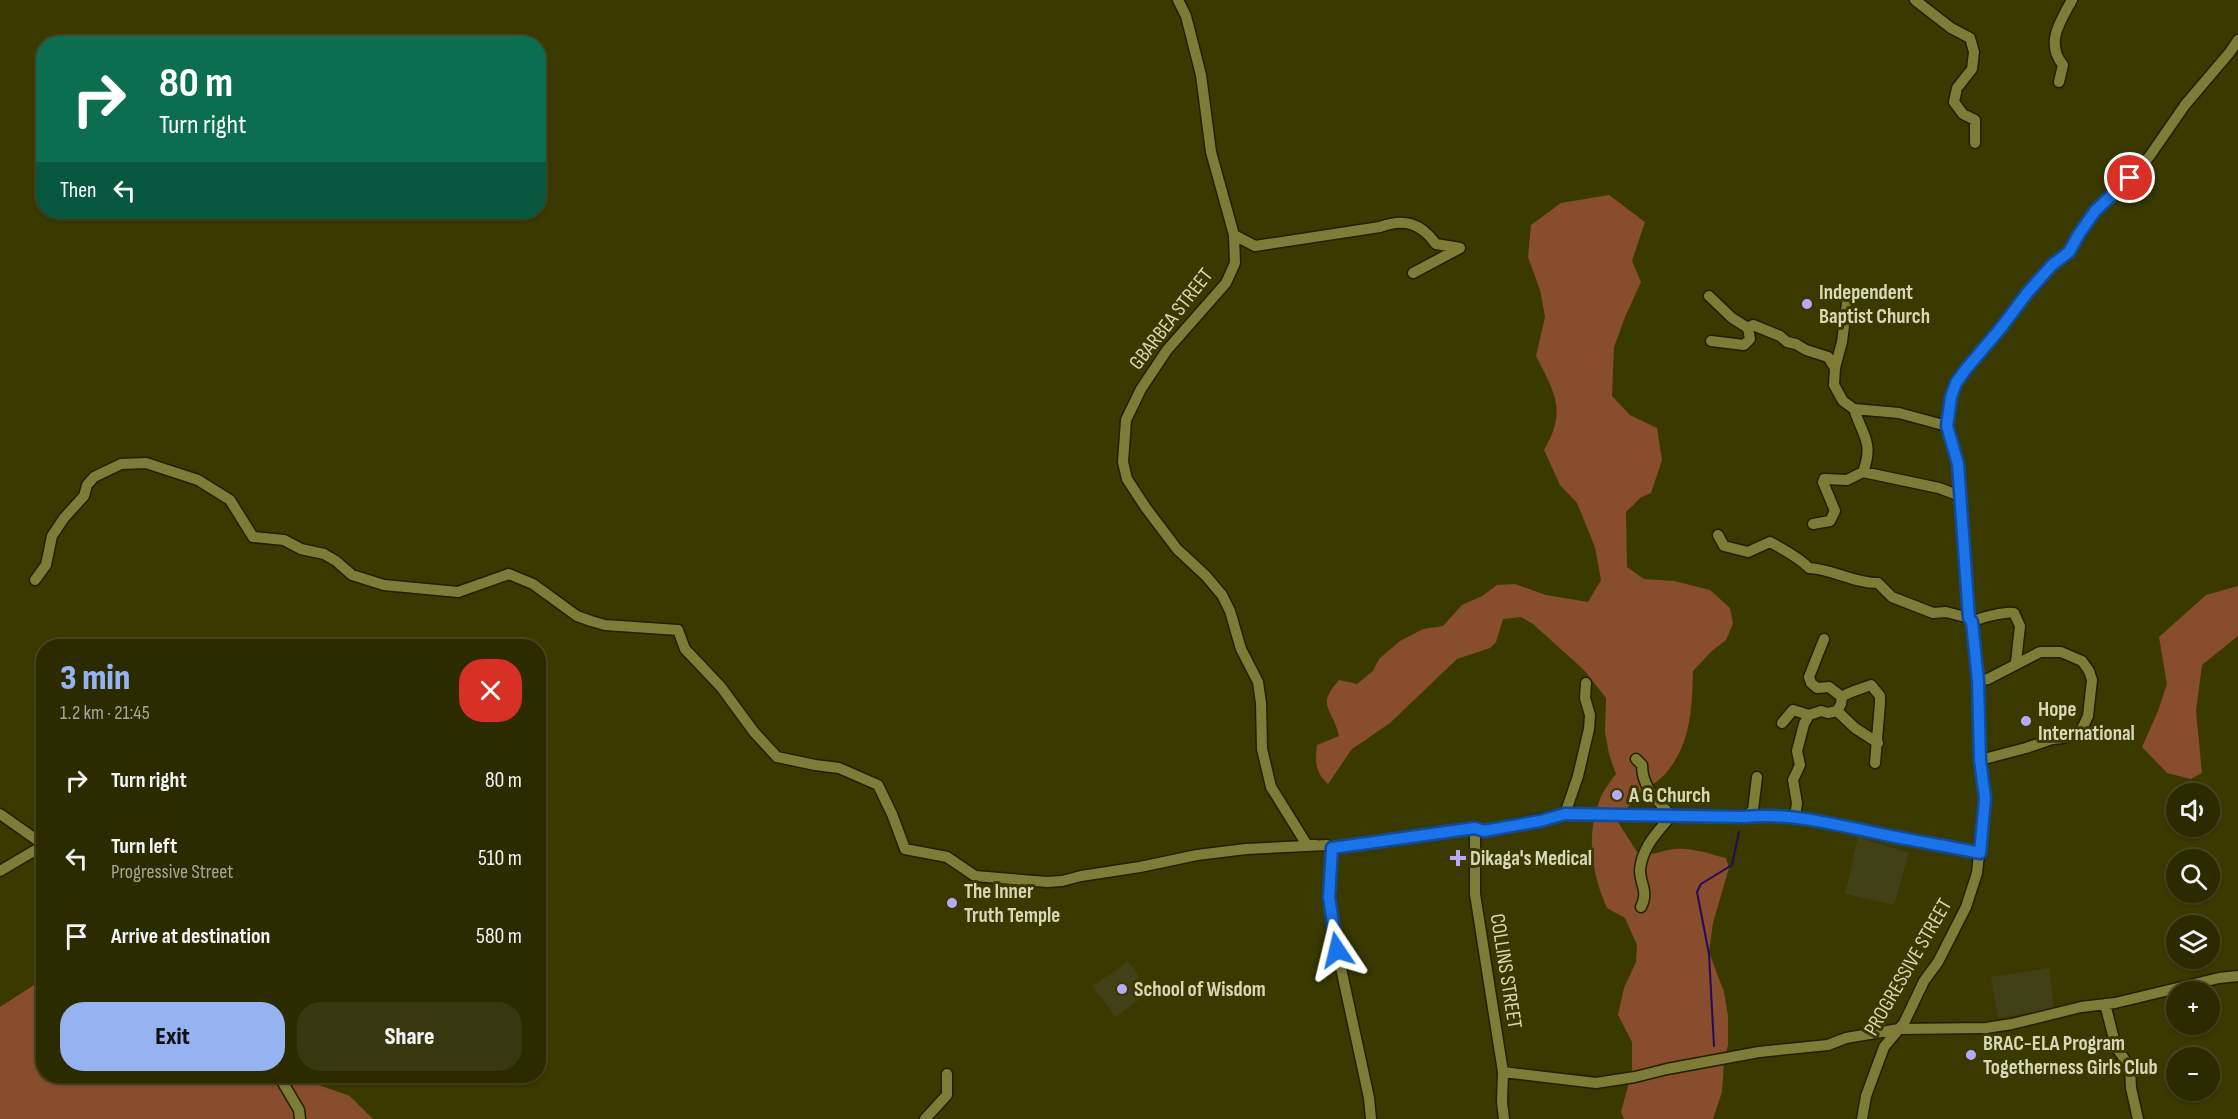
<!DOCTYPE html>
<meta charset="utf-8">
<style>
body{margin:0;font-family:"Sofia Sans Condensed",sans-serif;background:#38370f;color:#f1f3f6;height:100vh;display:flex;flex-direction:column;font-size:22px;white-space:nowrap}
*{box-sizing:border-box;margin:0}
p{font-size:20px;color:#a6a799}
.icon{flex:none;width:33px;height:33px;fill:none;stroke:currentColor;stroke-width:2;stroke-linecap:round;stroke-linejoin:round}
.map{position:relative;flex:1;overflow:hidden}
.panel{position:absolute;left:36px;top:639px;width:510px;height:444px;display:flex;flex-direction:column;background:#2c2b00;border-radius:24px;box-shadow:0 2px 4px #0004,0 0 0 2px #484722}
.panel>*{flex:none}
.hud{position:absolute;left:36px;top:36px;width:510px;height:183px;border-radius:24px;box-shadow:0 2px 4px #0004,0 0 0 2px #484722;background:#0b6e4f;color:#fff;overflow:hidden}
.controls{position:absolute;left:2166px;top:783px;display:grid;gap:12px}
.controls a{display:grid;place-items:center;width:54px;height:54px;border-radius:50%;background:#2c2b00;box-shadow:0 2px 4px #0004,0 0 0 2px #484722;font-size:30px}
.pin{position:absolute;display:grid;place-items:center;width:51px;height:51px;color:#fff;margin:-26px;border:3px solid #fff;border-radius:50%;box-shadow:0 2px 6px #0007}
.me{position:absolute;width:66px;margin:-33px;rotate:350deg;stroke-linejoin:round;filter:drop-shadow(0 0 4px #0008)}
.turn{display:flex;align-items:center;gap:21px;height:126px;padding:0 24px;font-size:27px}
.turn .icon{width:78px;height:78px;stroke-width:2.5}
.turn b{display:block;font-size:42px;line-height:51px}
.then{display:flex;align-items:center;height:57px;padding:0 24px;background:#0003;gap:12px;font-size:22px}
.round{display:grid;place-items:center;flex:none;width:63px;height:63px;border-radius:24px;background:#38370f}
.overview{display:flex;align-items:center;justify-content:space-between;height:102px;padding:0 24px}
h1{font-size:36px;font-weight:800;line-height:45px;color:#95b2f1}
.action{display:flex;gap:12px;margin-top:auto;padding:12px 24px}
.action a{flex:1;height:69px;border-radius:24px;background:#95b2f1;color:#111;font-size:24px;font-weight:800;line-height:69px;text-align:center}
.action a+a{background:#38370f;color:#f1f3f6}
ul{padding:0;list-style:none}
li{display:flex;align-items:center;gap:18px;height:78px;padding:0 24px}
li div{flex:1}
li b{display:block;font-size:22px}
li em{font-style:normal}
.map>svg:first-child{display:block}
.built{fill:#414117}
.green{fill:#874d2d}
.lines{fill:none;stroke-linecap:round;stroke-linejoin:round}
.stream{stroke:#25095c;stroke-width:2}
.minor-casing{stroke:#201f00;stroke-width:13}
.minor{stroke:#7e7d37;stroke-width:10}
.route-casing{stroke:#114b97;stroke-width:15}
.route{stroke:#1a73e8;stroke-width:10}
.poi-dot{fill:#b4acf9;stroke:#3a3900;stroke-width:2}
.labels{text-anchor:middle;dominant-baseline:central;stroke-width:6;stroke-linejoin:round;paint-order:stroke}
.poi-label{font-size:21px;font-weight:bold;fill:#d7d8b5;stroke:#3a3900;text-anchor:start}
.street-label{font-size:21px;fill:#d7d8b5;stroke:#3a3900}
</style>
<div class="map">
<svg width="2238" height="1119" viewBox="0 0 2238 1119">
<rect width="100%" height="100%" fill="#3a3900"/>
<!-- built -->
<path class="built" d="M 1858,837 L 1909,853 L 1894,905 L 1845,894 Z
M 1128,961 L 1150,992 L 1115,1017 L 1093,986 Z
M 2049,968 L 2054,1009 L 1998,1018 L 1991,977 Z"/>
<!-- green -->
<path class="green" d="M 1609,195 L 1645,222 L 1632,261 L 1641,282 L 1625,317 L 1614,347 L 1612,396 L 1630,415 L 1657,428 L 1662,460 L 1651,493 L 1640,498 L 1626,512 L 1627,567 L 1644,579 L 1674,581 L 1710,590 L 1730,608 L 1733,624 L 1726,640 L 1712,651 L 1693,671 C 1692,710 1691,750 1660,779 C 1653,785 1645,790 1638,796 C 1630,803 1624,813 1618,822 L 1637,852 C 1658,857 1656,851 1674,849 C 1691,847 1710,854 1726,858 L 1729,868 L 1713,923 L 1709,952 L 1724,992 L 1728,1016 L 1728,1045 L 1724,1061 L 1722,1092 L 1713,1119 L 1624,1119 L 1621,1112 L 1632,1071 L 1632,1042 L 1618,1015 L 1624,988 L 1636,962 L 1637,945 L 1625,918 L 1607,908 C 1592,875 1586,836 1599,802 C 1602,792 1610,782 1616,774 L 1609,754 L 1605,732 L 1606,698 L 1584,670 L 1533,624 L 1521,617 L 1503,619 L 1496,642 L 1490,648 L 1457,659 L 1390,723 L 1352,749 L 1328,784 C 1315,772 1315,762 1317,745 L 1339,736 C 1333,708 1315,707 1339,680 L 1357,684 L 1373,671 L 1379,659 L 1400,641 L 1423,629 L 1443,626 L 1462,605 L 1482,596 L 1497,585 L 1515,584 L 1546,595 L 1588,602 L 1601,580 L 1595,547 L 1577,503 L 1560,485 L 1544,450 C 1567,411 1555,393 1536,356 L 1545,317 L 1540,290 L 1528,257 L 1531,225 L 1561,203 Z
M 2238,586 L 2238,636 L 2202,665 L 2196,711 L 2202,773 L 2191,779 L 2167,773 L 2142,747 L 2158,711 L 2167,684 L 2159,637 L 2206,595 Z
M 40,981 L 44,981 L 44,1076 L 293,1076 L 350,1096 L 373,1119 L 0,1119 L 0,1007 Z"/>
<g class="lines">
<!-- stream -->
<path class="stream" d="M 1714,1046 L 1709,954 L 1697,892 L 1701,884 L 1732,865 L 1739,832"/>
<!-- minor casing -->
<g class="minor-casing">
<path id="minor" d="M 1178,0 L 1186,16 L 1201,75 L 1211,152 L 1234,235 L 1235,263 L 1226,283 L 1167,350 L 1141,389 L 1126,420 L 1123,462 L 1127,479 L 1146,508 L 1177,549 L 1206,576 L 1222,595 L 1230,611 L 1241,649 L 1258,682 L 1261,703 L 1262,749 L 1271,787 L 1307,845 L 1315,845
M 1915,0 L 1951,28 L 1970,38 L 1974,52 L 1972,69 L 1957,88 L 1954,102 L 1963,114 L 1975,120 L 1975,143
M 2059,82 L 2063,65 C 2045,43 2060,22 2072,0
M 1234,235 L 1255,246 L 1380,227 C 1404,218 1421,223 1436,244 L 1460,248 L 1413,273
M 1709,296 L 1732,318 L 1748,328 L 1753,325 L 1780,336 L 1787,342 L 1796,344 L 1806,350 L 1828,357 L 1835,368
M 1847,302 L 1842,342 L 1835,368 L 1834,385 L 1843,401 L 1854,409 L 1899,413 L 1947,426
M 1711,341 L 1744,345 L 1750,339 L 1748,328
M 1863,472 L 1939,488 L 1960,496
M 1813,524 L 1830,521 L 1835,511 L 1823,482 L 1824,479 L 1847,480 L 1863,472 C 1874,442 1863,437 1854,409
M 1718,535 L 1724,546 L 1748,552 L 1770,542 C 1783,549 1800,558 1809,568 C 1833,569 1853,583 1878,583 L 1892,597 L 1933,613 L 1946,612 L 1969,618
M 35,580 L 46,565 L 52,536 L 64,518 L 84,496 L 87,485 L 94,477 L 121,464 L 146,463 L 198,480 L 230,500 L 253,537 L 284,540 L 301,549 L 324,554 L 336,561 L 352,575 L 384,585 L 458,592 L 509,574 L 533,584 L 577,616 L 591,621 L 605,625 L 678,630 L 685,649 L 721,687 L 754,732 L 777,757 L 815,765 L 839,768 L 878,785 L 892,814 L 905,849 L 947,857 L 975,876 L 1047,882 L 1062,881 L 1081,876 L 1140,867 L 1197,855 L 1246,849 L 1327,845 L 1332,848 L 1475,828 L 1484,831 L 1565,814 L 1795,817 L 1980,853
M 1972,622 C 1979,618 2006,611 2014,613 L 2020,626 L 2016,662
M 1824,639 L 1809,677 L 1811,683 L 1817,688 L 1829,687 L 1842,697
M 1978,681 L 1988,679 L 2040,652 L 2061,652 L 2082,661 L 2089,671 L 2092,680 L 2088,716 L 2081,731 L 2063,738 L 2052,739 L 2026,748 L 1980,760
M 1837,711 L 1855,728 L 1878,743
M 1782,723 L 1793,710 L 1809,715
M 1636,759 L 1642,765 C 1642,788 1657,799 1671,816 C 1657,833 1642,847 1640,870 C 1640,885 1649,891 1641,907
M 0,814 L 44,845
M 1565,814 L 1578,776 L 1589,729 L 1590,715 L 1585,698 L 1586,683
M 1745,817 L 1753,810 L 1757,777
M 1795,817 L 1797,803 L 1793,780 L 1800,765 L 1797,751 L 1804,724 L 1809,715 L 1821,711 L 1828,713 L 1837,711 L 1841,704 L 1842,697 C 1847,692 1864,688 1871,685 L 1880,696 L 1880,703 L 1875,763
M 1475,828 L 1475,894 L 1503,1072 L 1502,1102 L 1504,1119
M 1332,848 L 1330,897 L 1333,931 L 1369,1098 L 1371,1119
M 0,871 L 44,845
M 2105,1004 L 2116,1047 L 2130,1067 L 2131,1088 L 2138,1119
M 1503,1072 L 1596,1083 L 1635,1077 L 1667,1069 L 1759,1052 L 1828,1045 L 1846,1038 L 1899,1029 L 1986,1028 L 2012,1024 L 2081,1007 L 2115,1003 L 2219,978 L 2238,976
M 279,1076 L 299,1110 L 300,1119
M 925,1119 L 947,1095 L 947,1074
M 1862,1119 L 1866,1096 L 1884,1047 L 1904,1023 L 1924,981 L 1938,962 L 1966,907 L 1977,873 L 1985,798 L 1980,760 L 1978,681 L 1972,622 L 1969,618 L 1958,464 L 1947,426 L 1951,397 L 1956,383 L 2028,292 L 2052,265 L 2069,252 L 2079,233 L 2095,211 L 2149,157 L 2185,105 L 2230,52 L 2238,40"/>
</g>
<!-- minor -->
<use href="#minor" class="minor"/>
</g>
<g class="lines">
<!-- route casing -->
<g class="route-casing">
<path id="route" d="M 1337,950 L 1329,897 L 1332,848 L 1475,828 L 1484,831 L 1540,821 L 1565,814 L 1744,817 C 1791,812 1836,825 1881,834 C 1914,841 1947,846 1980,853 L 1985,798 L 1980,760 L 1978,681 L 1972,622 L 1969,618 L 1958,464 L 1947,426 L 1951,397 L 1956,383 L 1966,369 L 2000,329 L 2028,292 L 2052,265 L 2069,252 L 2079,234 L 2095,211 L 2130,178"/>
</g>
<!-- route -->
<use href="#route" class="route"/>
</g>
<!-- markers -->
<g class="poi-dot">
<circle cx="1807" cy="304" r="6"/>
<circle cx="2026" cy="721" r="6"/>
<circle cx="1617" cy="795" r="6"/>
<path d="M1455 849h6v6h6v6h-6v6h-6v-6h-6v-6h6z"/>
<circle cx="952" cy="903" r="6"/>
<circle cx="1122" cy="989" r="6"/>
<circle cx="1971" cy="1055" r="6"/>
</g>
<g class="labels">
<!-- poi labels -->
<g class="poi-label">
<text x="1819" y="292">Independent<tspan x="1819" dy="24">Baptist Church</tspan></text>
<text x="2038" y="709">Hope<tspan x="2038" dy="24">International</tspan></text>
<text x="1629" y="795">A G Church</text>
<text x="1470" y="858">Dikaga's Medical</text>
<text x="964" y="891">The Inner<tspan x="964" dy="24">Truth Temple</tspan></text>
<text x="1134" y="989">School of Wisdom</text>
<text x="1983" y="1043">BRAC-ELA Program<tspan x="1983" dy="24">Togetherness Girls Club</tspan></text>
</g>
<!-- street labels -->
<g class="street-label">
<text transform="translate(1171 319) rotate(-52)">GBARBEA STREET</text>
<text transform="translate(1908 967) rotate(-60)">PROGRESSIVE STREET</text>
<text transform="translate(1506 971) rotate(81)">COLLINS STREET</text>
</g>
</g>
</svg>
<div class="controls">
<a><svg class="icon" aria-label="sound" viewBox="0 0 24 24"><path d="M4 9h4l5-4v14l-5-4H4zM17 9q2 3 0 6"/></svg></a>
<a><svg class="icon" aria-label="search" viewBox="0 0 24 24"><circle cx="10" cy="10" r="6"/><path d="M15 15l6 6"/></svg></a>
<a><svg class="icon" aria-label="layers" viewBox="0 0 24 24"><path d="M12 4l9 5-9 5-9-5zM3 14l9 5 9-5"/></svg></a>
<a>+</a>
<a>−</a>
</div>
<div class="pin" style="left:2130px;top:178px;background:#d93025"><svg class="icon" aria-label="arrive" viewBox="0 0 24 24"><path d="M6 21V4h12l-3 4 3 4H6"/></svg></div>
<svg class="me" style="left:1337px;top:950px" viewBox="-20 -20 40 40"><path d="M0-17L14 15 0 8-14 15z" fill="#1a73e8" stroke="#fff" stroke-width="4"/></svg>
<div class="hud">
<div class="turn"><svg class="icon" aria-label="right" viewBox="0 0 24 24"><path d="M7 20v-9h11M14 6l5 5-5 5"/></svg><div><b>80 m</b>Turn right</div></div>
<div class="then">Then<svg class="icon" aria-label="left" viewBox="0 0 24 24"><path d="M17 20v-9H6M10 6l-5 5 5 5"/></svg></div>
</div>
<section class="panel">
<div class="overview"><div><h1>3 min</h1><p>1.2 km · 21:45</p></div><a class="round" style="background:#d93025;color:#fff"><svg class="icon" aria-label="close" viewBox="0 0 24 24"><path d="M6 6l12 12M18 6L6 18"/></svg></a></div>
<ul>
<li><svg class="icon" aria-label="right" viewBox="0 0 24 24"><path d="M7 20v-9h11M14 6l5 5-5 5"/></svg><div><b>Turn right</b></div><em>80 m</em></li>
<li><svg class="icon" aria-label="left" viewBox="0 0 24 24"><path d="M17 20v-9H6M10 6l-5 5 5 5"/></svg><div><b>Turn left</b><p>Progressive Street</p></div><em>510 m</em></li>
<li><svg class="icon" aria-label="arrive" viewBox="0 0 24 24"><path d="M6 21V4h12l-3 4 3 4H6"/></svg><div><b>Arrive at destination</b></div><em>580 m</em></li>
</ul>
<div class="action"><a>Exit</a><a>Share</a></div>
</section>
</div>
